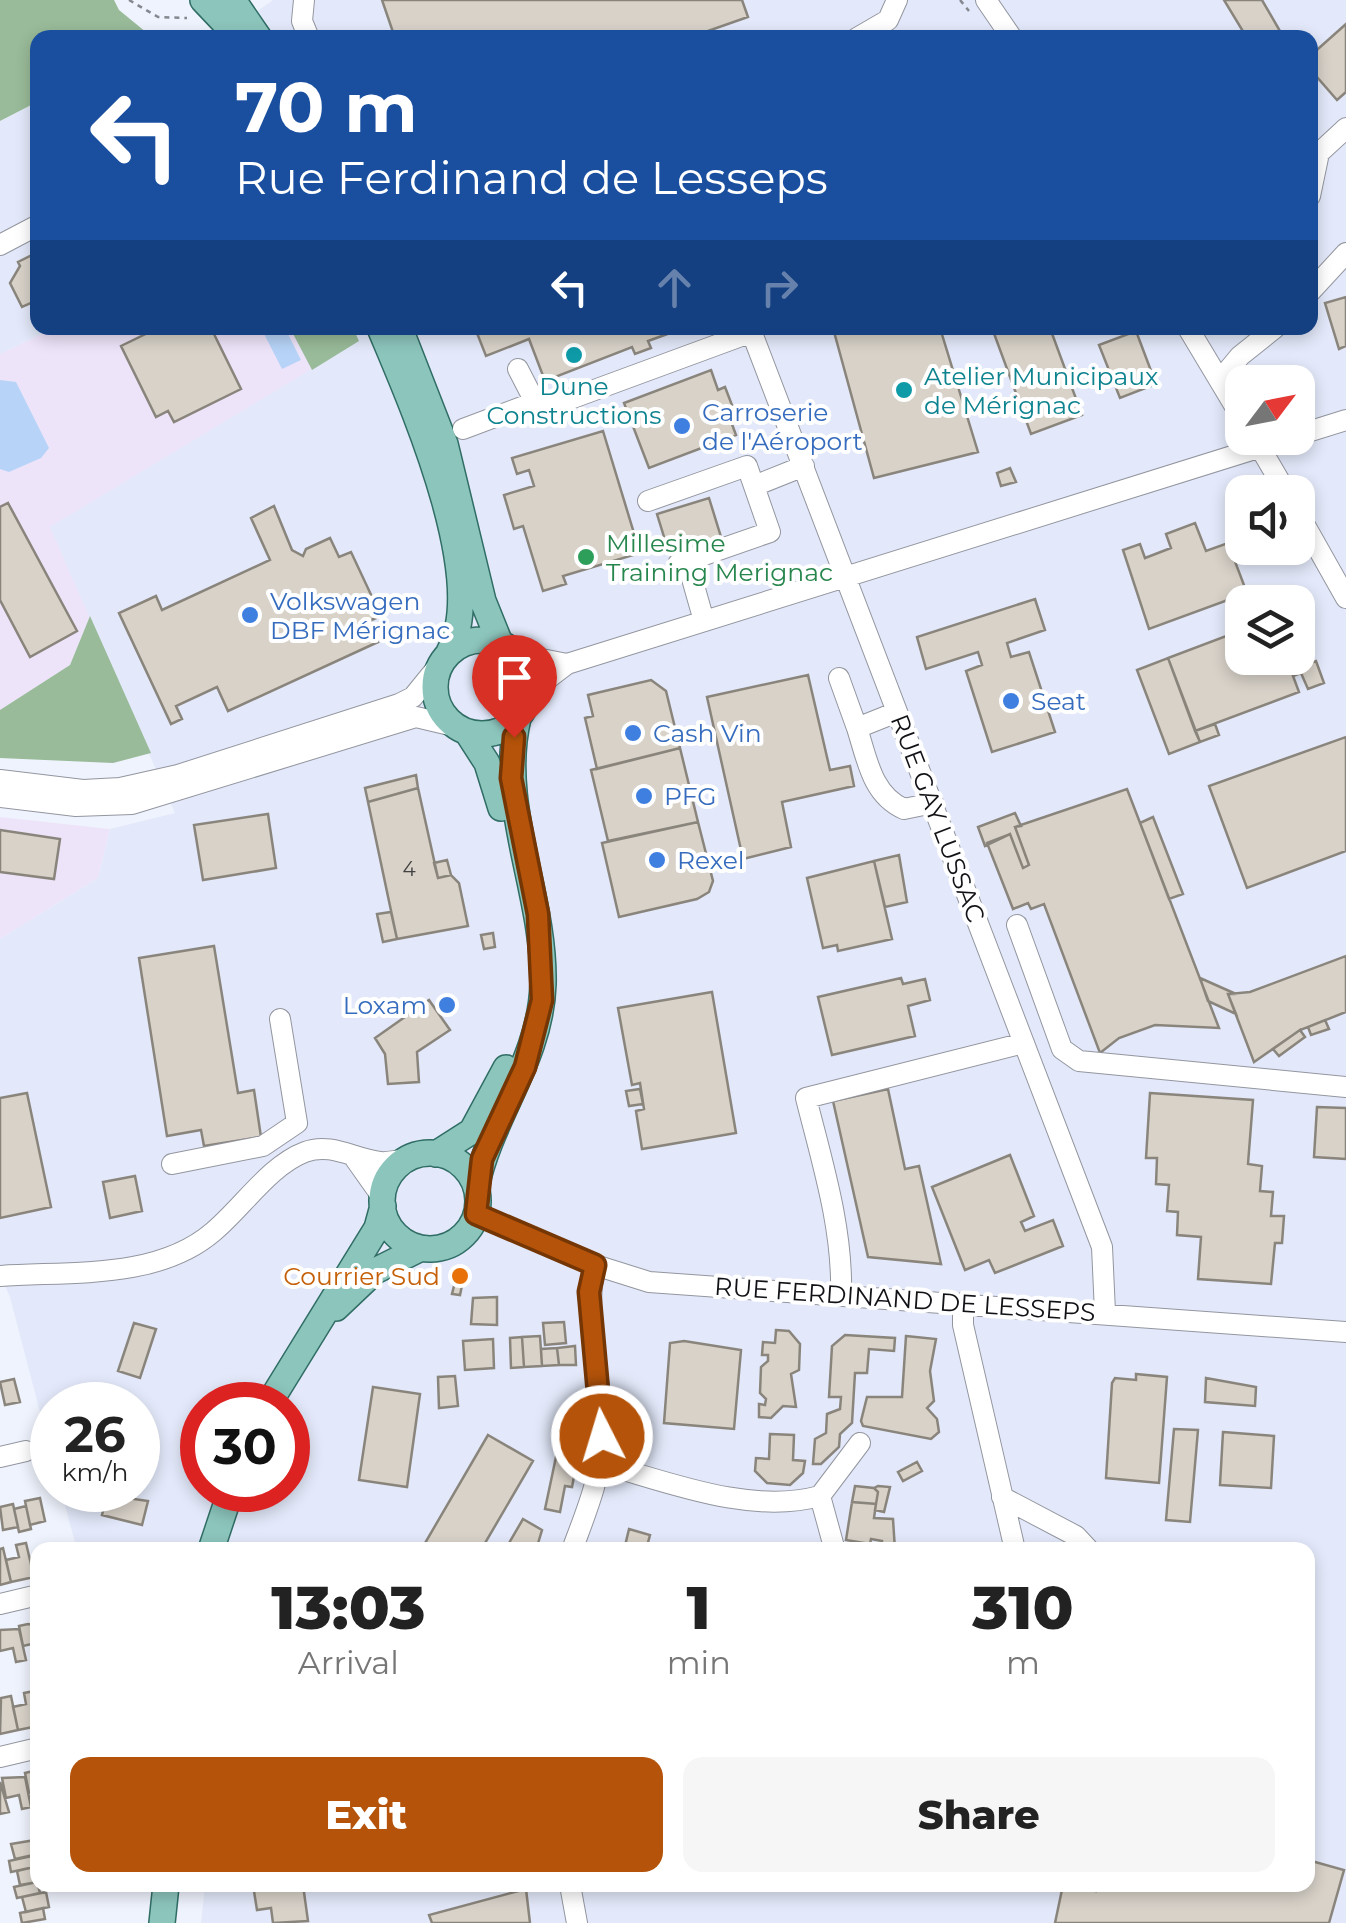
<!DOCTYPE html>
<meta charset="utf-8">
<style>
body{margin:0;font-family:Montserrat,sans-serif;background:#f6f6f6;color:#222;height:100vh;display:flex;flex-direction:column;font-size:38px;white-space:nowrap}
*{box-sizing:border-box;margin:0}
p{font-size:32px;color:#767676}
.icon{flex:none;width:55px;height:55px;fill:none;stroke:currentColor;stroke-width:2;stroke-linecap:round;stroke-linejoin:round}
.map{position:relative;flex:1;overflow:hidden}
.side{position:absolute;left:30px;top:1542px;width:1285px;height:350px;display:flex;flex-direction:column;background:#fff;border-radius:20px;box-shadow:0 5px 15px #0003}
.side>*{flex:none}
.banner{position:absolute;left:30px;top:30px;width:1288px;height:305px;border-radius:20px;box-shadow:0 5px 15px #0003;background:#1a4fa0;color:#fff;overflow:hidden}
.needle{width:65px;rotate:58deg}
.buttons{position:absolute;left:1225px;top:365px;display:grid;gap:20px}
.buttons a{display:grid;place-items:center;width:90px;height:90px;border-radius:20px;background:#fff;box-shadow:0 5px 15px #0003;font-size:50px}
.speed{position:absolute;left:30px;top:1382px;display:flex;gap:20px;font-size:50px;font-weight:700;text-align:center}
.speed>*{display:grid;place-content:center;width:130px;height:130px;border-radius:50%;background:#fff;box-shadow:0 5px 15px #0003;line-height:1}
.speed small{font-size:25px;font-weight:400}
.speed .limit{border:15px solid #d22;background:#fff;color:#111}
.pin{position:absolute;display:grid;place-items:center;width:85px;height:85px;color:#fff;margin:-102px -42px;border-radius:50% 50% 50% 0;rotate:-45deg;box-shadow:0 0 10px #0007}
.pin .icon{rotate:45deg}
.me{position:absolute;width:110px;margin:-55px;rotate:355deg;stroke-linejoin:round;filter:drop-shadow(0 0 8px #0008)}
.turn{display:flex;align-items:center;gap:35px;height:210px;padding:0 40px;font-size:45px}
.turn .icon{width:130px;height:130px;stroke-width:2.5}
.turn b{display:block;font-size:70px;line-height:85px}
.lanes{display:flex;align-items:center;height:95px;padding:0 40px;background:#0003;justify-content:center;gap:50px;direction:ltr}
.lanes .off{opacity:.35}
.eta{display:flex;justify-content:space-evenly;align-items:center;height:170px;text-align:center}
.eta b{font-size:60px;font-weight:800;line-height:70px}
.button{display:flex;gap:20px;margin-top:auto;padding:20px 40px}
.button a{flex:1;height:115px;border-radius:20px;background:#b45309;color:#fff;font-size:40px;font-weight:800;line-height:115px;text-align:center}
.button a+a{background:#f6f6f6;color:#222}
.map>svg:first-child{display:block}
.commercial{fill:#eee4fa}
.built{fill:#e3e9fa;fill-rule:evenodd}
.forest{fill:#9b9}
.water{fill:#b7d4f8}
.building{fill:#d8d2c9;stroke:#8a857c;stroke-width:2.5}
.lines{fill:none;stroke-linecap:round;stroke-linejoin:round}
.minor-casing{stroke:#93969f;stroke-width:22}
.major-casing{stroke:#306d65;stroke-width:28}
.path{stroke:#85878f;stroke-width:2.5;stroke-dasharray:5 5;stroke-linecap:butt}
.minor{stroke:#fff;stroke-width:20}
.major{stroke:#8cc5bc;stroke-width:25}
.route-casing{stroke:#753606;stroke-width:25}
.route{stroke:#b45309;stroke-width:18}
.culture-dot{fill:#0f9aa8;stroke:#fff;stroke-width:4}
.shop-dot{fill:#3f7fe0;stroke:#fff;stroke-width:4}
.leisure-dot{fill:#2e9e5b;stroke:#fff;stroke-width:4}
.food-dot{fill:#e8710a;stroke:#fff;stroke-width:4}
.labels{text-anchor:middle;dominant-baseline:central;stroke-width:8;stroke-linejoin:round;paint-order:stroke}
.number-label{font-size:20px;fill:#434243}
.culture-label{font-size:25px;fill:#0d838f;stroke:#fff;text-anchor:start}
.shop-label{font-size:25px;fill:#366cbe;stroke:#fff;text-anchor:start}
.leisure-label{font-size:25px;fill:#27864d;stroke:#fff;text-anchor:start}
.street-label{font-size:25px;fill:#111216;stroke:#fff}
.food-label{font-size:25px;fill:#c56008;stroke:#fff;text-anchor:end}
</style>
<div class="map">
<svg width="1346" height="1923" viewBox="0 0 1346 1923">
<rect width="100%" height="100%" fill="#eff3fd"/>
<!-- commercial -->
<path class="commercial" d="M 54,328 L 290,328 L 312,370 L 51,527 L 90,616 L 70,665 L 0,710 L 0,354 Z
M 0,817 L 110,829 L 98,878 L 0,939 Z"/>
<!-- built -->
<path class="built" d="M 273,0 L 1346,0 L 1346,1923 L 201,1923 L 205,1885 L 1308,1885 L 1308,1550 L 77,1550 L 61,1490 L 138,1490 L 138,1405 L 52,1405 L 52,1458 L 10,1297 L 0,1275 L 0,939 L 98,878 L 110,829 L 175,813 L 50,527 L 358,341 L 353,328 L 1310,328 L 1310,38 L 209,37 L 224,35 ZM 1242,382 L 1298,382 L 1298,438 L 1242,438 ZM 1242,492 L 1298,492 L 1298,548 L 1242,548 ZM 1242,602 L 1298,602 L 1298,658 L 1242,658 ZM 202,1405 L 288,1405 L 288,1490 L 202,1490 Z
M 37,102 L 38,328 L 54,328 L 0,354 L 0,121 Z"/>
<!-- forest -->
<path class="forest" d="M 0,0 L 114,0 L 119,10 L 152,37 L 38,38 L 37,102 L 0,121 Z
M 290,328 L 353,328 L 359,341 L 312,370 Z
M 90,616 L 151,753 L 113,763 L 0,758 L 0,710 L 70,665 Z"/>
<!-- water -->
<path class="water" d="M 261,328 L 285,328 L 301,360 L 282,369 Z
M 0,380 L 16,382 L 49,448 L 41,458 L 9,472 L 0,469 Z"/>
<!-- building -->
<path class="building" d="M 382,0 L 742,0 L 748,17 L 688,38 L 395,38 Z
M 1224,0 L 1262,0 L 1284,38 L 1247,38 Z
M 1346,24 L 1346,92 L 1337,100 L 1310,69 L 1310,56 Z
M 38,252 L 38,300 L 22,307 L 10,283 L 20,266 L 18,262 Z
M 1346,297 L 1346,346 L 1339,349 L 1325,303 Z
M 158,328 L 211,328 L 241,389 L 174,422 L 168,411 L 156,417 L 121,346 Z
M 475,328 L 684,328 L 648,341 L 651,348 L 635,354 L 632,347 L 545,381 L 529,339 L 486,356 Z
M 833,328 L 940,328 L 978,452 L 874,478 Z
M 992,328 L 1050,328 L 1082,415 L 1031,434 Z
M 1136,331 L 1156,384 L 1120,398 L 1099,345 Z
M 711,370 L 718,390 L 725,387 L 735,413 L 729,416 L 736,435 L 649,468 L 624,403 Z
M 603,431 L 640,553 L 563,576 L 566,584 L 543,591 L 523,526 L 514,529 L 504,495 L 534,486 L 529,470 L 517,474 L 512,458 Z
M 1010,468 L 1016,482 L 1001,486 L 997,473 Z
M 709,498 L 721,537 L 669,553 L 657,514 Z
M 8,503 L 77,631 L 30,657 L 0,600 L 0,507 Z
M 274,506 L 292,550 L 303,556 L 306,549 L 330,538 L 339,557 L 351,552 L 381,616 L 369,621 L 378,642 L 228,711 L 217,687 L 176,706 L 182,719 L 171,724 L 119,613 L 156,596 L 162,610 L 270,560 L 251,518 Z
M 1195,523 L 1206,551 L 1228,543 L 1247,593 L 1149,629 L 1123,550 L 1140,544 L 1145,558 L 1171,548 L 1166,534 Z
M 1035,599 L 1045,630 L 1007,643 L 1011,657 L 1029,652 L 1055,732 L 992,752 L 966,671 L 982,665 L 978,652 L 926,669 L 917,637 Z
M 1242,630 L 1242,658 L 1273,658 L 1276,667 L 1288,662 L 1291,670 L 1316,661 L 1324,683 L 1308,689 L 1301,673 L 1293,676 L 1299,692 L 1195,731 L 1168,658 Z
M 1168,658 L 1200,742 L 1169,754 L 1137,670 Z
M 808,675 L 830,770 L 850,766 L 854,786 L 782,802 L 791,847 L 743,859 L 707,697 Z
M 651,680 L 666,691 L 680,748 L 597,769 L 585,718 L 593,716 L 588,695 Z
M 1215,724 L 1219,735 L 1200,742 L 1195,731 Z
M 1346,737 L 1346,851 L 1247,888 L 1209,786 Z
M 680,748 L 698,822 L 608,841 L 591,770 Z
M 416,775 L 418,788 L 368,802 L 365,788 Z
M 418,788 L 438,878 L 451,875 L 459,883 L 468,926 L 397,939 L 368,802 Z
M 1127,789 L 1219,1028 L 1155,1025 L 1119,1038 L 1100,1053 L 1044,904 L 1031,909 L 1028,903 L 1013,909 L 987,843 L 1010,834 L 1023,868 L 1029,865 L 1015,827 Z
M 1015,813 L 1021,826 L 1015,827 L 1029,865 L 1023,868 L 1010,834 L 985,846 L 978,827 Z
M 268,814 L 276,868 L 203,880 L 194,825 Z
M 1153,817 L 1183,894 L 1169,899 L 1140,823 Z
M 698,822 L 713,881 L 709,892 L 697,899 L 619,917 L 602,843 Z
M 0,830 L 60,839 L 54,879 L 0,872 Z
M 899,855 L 907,902 L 885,907 L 874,861 Z
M 447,860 L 451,875 L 438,878 L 434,863 Z
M 874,861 L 892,939 L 838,951 L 837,945 L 823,948 L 807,878 Z
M 391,912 L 397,939 L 383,942 L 377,914 Z
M 493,933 L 495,947 L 484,949 L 481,935 Z
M 214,946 L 238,1093 L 254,1090 L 261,1137 L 204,1146 L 201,1130 L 167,1136 L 139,958 Z
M 1346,956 L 1346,1012 L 1300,1030 L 1254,1062 L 1228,994 L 1250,992 Z
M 901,978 L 903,984 L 925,979 L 930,1000 L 908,1006 L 915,1036 L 832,1055 L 818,997 Z
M 1200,978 L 1236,994 L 1228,994 L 1236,1014 L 1208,1001 Z
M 712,992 L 736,1133 L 642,1149 L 636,1111 L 644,1109 L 640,1083 L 632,1085 L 618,1008 Z
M 429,1000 L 450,1030 L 417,1052 L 419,1082 L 388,1084 L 385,1054 L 375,1038 Z
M 1325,1020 L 1329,1029 L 1311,1035 L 1308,1027 Z
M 1300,1030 L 1305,1037 L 1279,1056 L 1273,1049 Z
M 640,1089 L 643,1104 L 629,1106 L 626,1091 Z
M 888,1089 L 905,1169 L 919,1166 L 941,1264 L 868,1257 L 833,1101 Z
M 27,1093 L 51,1207 L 0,1218 L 0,1098 Z
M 1150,1093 L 1253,1100 L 1248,1164 L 1262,1166 L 1260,1191 L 1273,1192 L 1271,1216 L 1284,1216 L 1282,1243 L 1275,1243 L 1271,1284 L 1198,1279 L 1201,1237 L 1177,1235 L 1178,1212 L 1167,1211 L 1169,1185 L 1156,1184 L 1157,1158 L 1146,1158 Z
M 1317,1107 L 1346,1108 L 1346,1159 L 1314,1157 Z
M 1010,1155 L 1034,1216 L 1021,1222 L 1025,1231 L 1053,1220 L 1063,1246 L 995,1273 L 989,1260 L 965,1270 L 932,1187 Z
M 135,1176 L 142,1211 L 110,1218 L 103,1182 Z
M 458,1270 L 465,1271 L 460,1295 L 452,1294 Z
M 497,1297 L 497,1325 L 471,1324 L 473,1298 Z
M 564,1322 L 566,1343 L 545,1345 L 543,1323 Z
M 134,1323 L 156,1329 L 140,1378 L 118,1371 Z
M 776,1330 L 789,1331 L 800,1344 L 799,1370 L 791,1374 L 796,1407 L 783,1406 L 771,1418 L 759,1417 L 759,1404 L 765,1405 L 766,1399 L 760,1393 L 761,1367 L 768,1361 L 768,1355 L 762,1355 L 763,1342 L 775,1343 Z
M 845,1335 L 895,1338 L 894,1351 L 869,1349 L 867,1373 L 855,1373 L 852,1423 L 840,1434 L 839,1447 L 821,1464 L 813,1464 L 815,1439 L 826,1433 L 827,1414 L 840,1409 L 841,1397 L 829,1397 L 832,1346 Z
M 540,1336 L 542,1366 L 524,1367 L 522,1337 Z
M 906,1336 L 936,1339 L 930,1371 L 934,1401 L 927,1408 L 937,1419 L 939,1432 L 931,1439 L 863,1426 L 861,1421 L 867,1397 L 902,1397 Z
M 522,1337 L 524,1367 L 511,1368 L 510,1338 Z
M 493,1339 L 494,1368 L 465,1370 L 463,1341 Z
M 684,1341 L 741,1350 L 734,1429 L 664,1423 L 670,1343 Z
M 575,1346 L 576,1365 L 559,1365 L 557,1348 Z
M 557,1348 L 559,1365 L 542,1366 L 541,1349 Z
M 1136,1374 L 1167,1377 L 1159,1483 L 1106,1478 L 1112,1383 L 1115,1378 L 1136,1380 Z
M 455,1376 L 458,1406 L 439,1408 L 438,1377 Z
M 1206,1378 L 1256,1387 L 1255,1406 L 1205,1402 Z
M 14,1379 L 20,1402 L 5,1405 L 0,1382 Z
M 373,1387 L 420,1394 L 407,1487 L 359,1480 Z
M 1174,1429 L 1198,1430 L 1190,1522 L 1166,1520 Z
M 1223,1432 L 1274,1436 L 1271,1488 L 1220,1485 Z
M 770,1434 L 794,1435 L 793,1460 L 805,1461 L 803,1473 L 790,1485 L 767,1483 L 755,1471 L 756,1458 L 769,1459 Z
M 488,1435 L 533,1461 L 481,1550 L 421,1550 Z
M 556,1457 L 577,1461 L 572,1487 L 565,1486 L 560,1512 L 545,1509 Z
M 917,1462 L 922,1471 L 903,1481 L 898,1472 Z
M 855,1486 L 874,1488 L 878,1492 L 876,1504 L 852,1502 Z
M 878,1486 L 890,1487 L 884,1512 L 875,1510 L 878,1492 L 874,1488 Z
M 107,1495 L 148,1501 L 142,1525 L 102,1515 Z
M 40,1498 L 45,1521 L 30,1525 L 25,1501 Z
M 852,1502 L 876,1504 L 874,1518 L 893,1519 L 895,1550 L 880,1550 L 882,1541 L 871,1539 L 870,1544 L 846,1540 Z
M 13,1504 L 18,1527 L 3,1530 L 0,1507 Z
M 26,1506 L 31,1529 L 19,1532 L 14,1509 Z
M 523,1519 L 542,1530 L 536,1550 L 505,1550 Z
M 629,1529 L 650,1535 L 646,1550 L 624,1550 Z
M 26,1543 L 34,1577 L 11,1582 L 6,1560 L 19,1557 L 16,1545 Z
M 3,1548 L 11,1582 L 0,1585 L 0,1549 Z
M 28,1624 L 38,1626 L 38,1650 L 36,1643 L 23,1646 L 19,1626 Z
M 19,1629 L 26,1660 L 16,1662 L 13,1648 L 0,1651 L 0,1630 Z
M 34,1691 L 38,1726 L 18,1730 L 13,1707 L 26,1704 L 24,1693 Z
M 11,1696 L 18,1730 L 0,1734 L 1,1698 Z
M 33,1771 L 38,1773 L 38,1791 L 29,1793 L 25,1773 Z
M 25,1777 L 31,1807 L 22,1809 L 19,1795 L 6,1798 L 2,1778 Z
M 0,1782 L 9,1812 L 0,1814 Z
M 35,1840 L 38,1854 L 15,1859 L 11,1844 Z
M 32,1856 L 34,1867 L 11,1872 L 9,1861 Z
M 1308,1860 L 1344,1870 L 1329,1923 L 1055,1923 L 1063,1885 L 1096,1891 L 1098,1885 L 1308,1885 Z
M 38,1866 L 38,1882 L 20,1885 L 17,1871 Z
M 37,1882 L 40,1893 L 17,1898 L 14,1887 Z
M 253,1885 L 303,1885 L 308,1921 L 273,1923 L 271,1908 L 257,1910 Z
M 526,1889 L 530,1923 L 432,1923 L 429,1915 Z
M 46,1892 L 49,1907 L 26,1912 L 22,1897 Z
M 43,1908 L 45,1919 L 22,1923 L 20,1913 Z"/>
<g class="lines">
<!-- minor casing -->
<g class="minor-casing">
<path id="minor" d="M 304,0 L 302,21 L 309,38
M 986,0 L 1012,38
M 857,38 L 888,20 L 897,0
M 1310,196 L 1319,153 L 1346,128
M 0,245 L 38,225
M 1310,292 L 1346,253
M 750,328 L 1102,1247 L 1105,1312
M 1188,328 L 1242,418
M 518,369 L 535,402 L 551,406 L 752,332
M 1220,380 L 1240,356 L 1275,328
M 463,429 L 535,402
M 1298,435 L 1346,420
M 1255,439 L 1286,492
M 754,486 L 804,466
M 648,501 L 747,466 L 770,532 L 678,564
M 1298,513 L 1346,598
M 687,561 L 704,621
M 516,654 L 567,664
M 839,678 L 857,728
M 529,693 L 567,664 L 1290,438
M 897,712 L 857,728 C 867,759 872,795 904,809 L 933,803
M 0,780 L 83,790 L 120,788 L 178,775 L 399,704 L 413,697 L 439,665
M 0,797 L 76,806 L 132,804 L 416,717 L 454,726
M 1017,925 L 1062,1049 L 1079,1061 L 1346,1087
M 353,1156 L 382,1197
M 172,1164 L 263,1146 L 297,1123 L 280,1019
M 476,1214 L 595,1265 L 649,1282 L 1346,1332
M 0,1276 C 69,1271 157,1280 213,1232 C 242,1208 270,1165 305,1152 C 331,1142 354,1159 380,1162 C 389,1163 400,1160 410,1158
M 841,1295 C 843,1228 822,1162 806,1098 L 1024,1043
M 963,1303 L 963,1325 L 1015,1550
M 0,1457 L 26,1451
M 600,1463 C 668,1482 750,1515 820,1496
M 1002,1497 L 1076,1536 L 1089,1550
M 834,1547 L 820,1496 L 860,1443
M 572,1550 C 586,1512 601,1478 602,1437 C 603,1380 583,1321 595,1265
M 0,1604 L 38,1595
M 0,1757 L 38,1748
M 570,1885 L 577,1923"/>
</g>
<!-- major casing -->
<g class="major-casing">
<path id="major" d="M 203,0 L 239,38
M 233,0 L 259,38
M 380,328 C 411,402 490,579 449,652
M 402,334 L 445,444 L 483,601 L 500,643
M435 687a47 47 0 1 1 94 0a47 47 0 1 1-94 0Z
M 467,732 L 487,763 L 501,808
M382 1201a48 48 0 1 1 96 0a48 48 0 1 1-96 0Z
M 436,1154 L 472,1131 L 506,1068
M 476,1187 C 491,1116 541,1059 543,984 C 545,894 497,806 518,718
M 336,1308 L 375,1271 L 421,1248
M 268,1405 L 377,1228 L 383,1206
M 211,1550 L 231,1490
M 162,1923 L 166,1885"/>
</g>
<!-- path -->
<path class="path" d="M 129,0 L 158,17 L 187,18
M 960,0 L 969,11"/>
<!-- minor -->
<use href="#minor" class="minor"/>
<!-- major -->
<use href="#major" class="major"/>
</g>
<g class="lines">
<!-- route casing -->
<g class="route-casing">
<path id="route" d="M 514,737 L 511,778 L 538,914 L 542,1000 L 525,1067 L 482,1159 L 476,1214 L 595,1265 L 589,1292 L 602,1436"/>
</g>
<!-- route -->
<use href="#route" class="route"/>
</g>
<!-- markers -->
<g class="culture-dot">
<circle cx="574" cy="355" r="10"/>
<circle cx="904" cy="390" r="10"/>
</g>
<g class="shop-dot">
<circle cx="682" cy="426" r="10"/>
<circle cx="250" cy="615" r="10"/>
<circle cx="1011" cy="701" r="10"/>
<circle cx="633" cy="733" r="10"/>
<circle cx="644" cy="796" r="10"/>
<circle cx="657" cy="860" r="10"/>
<circle cx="447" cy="1005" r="10"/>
</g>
<circle class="leisure-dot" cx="586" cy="557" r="10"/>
<circle class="food-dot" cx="460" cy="1276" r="10"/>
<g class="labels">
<!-- number labels -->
<g class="number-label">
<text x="409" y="869">4</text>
</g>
<!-- culture labels -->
<g class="culture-label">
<text x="924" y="376">Atelier Municipaux<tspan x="924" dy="29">de Mérignac</tspan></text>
<text x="574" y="386" text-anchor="middle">Dune<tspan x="574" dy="29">Constructions</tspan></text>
</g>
<!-- shop labels -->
<g class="shop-label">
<text x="702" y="412">Carroserie<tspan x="702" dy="29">de l'Aéroport</tspan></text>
<text x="270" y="601">Volkswagen<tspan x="270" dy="29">DBF Mérignac</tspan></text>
<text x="1031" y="701">Seat</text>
<text x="653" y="733">Cash Vin</text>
<text x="664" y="796">PFG</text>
<text x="677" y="860">Rexel</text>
<text x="427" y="1005" text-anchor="end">Loxam</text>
</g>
<!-- leisure labels -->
<g class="leisure-label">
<text x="606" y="543">Millesime<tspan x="606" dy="29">Training Merignac</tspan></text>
</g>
<!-- street labels -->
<g class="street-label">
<text transform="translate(938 818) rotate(69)">RUE GAY LUSSAC</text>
<text transform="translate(905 1299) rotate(4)">RUE FERDINAND DE LESSEPS</text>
</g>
<!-- food labels -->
<g class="food-label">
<text x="440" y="1276">Courrier Sud</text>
</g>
</g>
</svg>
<div class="buttons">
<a><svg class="needle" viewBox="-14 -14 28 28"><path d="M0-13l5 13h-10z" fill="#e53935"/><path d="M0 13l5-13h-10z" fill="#767676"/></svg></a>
<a><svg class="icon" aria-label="sound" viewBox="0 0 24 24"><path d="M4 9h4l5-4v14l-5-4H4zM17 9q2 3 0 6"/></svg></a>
<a><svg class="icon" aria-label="layers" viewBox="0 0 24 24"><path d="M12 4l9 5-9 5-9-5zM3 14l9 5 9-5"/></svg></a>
</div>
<div class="speed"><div>26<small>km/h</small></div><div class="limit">30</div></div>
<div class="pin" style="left:514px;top:737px;background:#d93025"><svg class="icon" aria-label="arrive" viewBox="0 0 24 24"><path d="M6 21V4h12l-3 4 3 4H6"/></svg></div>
<svg class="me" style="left:602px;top:1436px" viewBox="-20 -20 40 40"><circle r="17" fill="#b45309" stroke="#fff" stroke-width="3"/><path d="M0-11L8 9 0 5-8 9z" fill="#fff"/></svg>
<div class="banner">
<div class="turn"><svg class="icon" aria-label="left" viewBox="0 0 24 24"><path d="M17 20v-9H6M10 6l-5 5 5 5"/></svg><div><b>70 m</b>Rue Ferdinand de Lesseps</div></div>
<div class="lanes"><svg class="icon" aria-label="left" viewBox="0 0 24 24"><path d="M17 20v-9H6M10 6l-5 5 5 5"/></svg><svg class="icon off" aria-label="ahead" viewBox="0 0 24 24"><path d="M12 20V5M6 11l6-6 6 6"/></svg><svg class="icon off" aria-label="right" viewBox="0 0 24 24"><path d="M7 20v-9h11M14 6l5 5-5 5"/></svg></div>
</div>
<section class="side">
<div class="eta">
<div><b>13:03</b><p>Arrival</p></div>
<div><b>1</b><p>min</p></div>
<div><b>310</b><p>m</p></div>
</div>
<div class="button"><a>Exit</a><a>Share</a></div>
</section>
</div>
